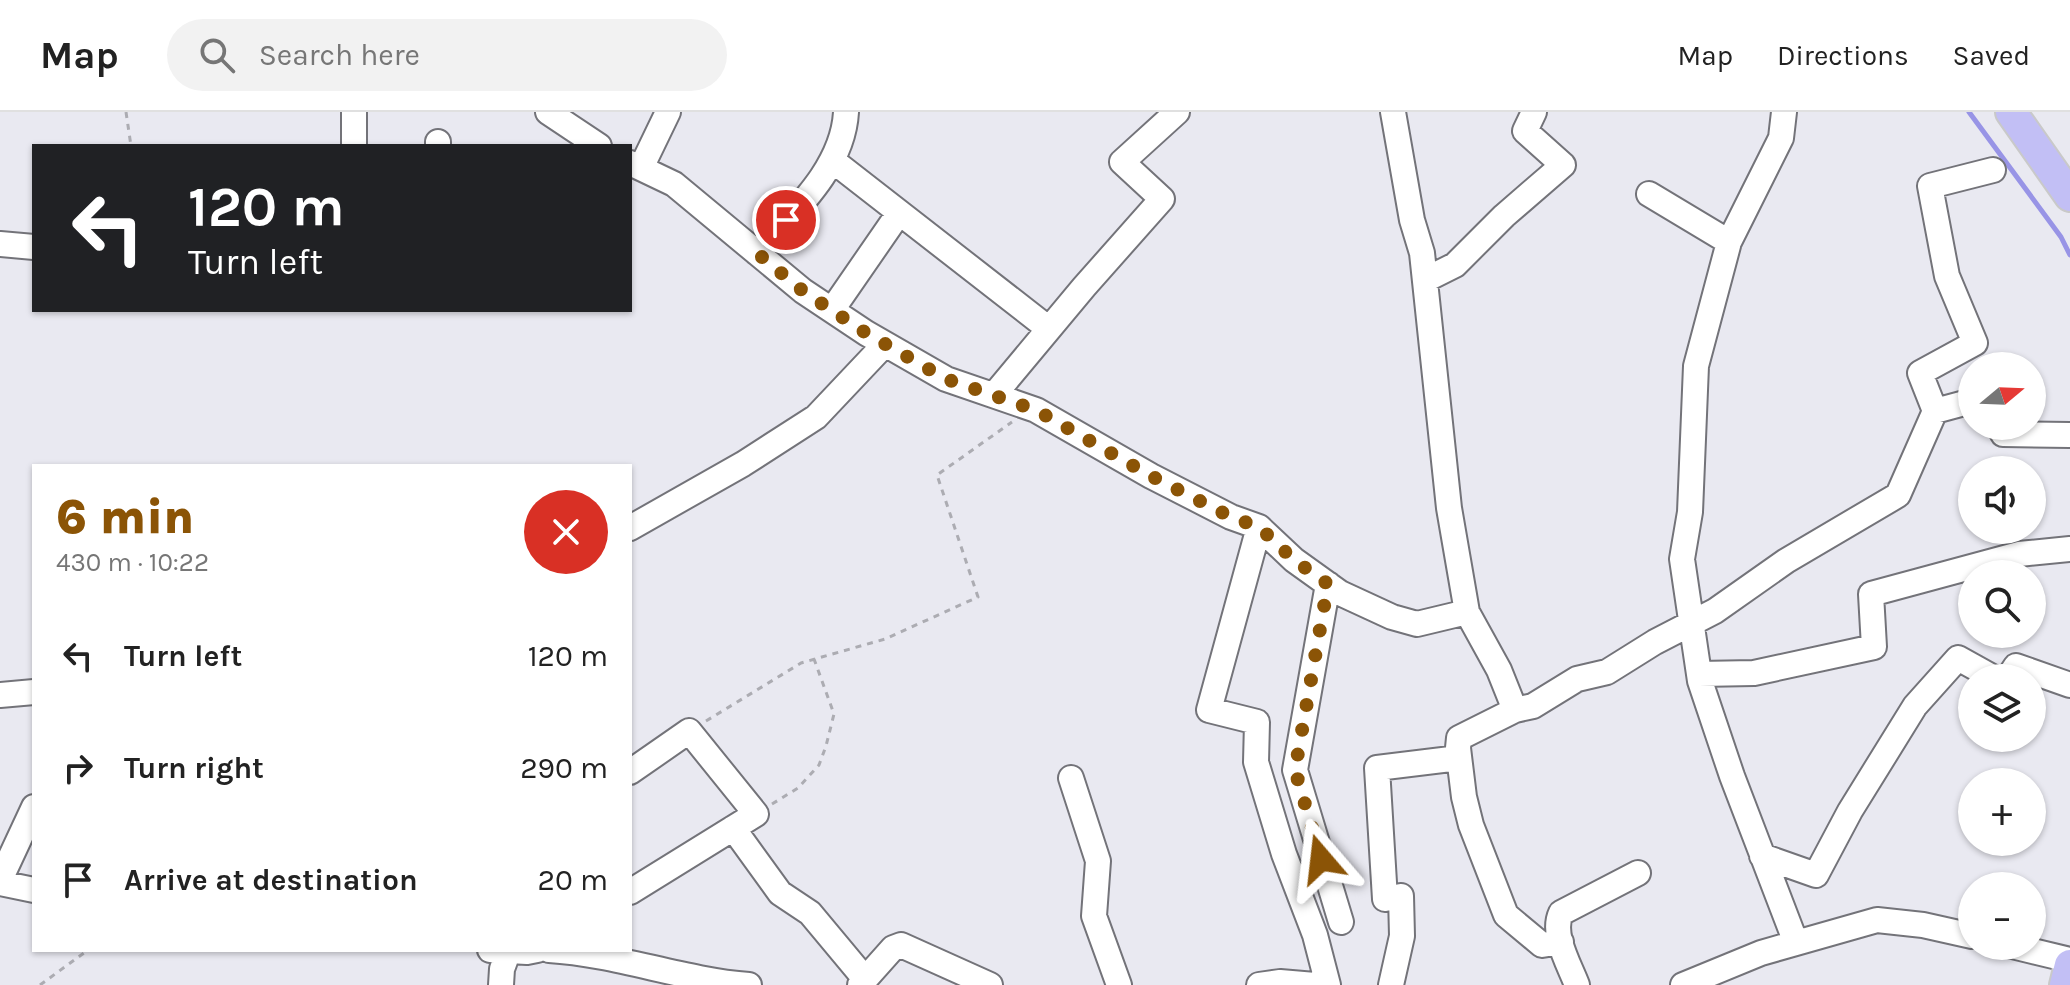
<!DOCTYPE html>
<meta charset="utf-8">
<style>
body{margin:0;font-family:Karla,sans-serif;background:#f2f2f2;color:#222;height:100vh;display:flex;flex-direction:column;font-size:30px;white-space:nowrap}
*{box-sizing:border-box;margin:0}
p{font-size:26px;color:#767676}
.icon{flex:none;width:44px;height:44px;fill:none;stroke:currentColor;stroke-width:2;stroke-linecap:round;stroke-linejoin:round}
.map{position:relative;flex:1;overflow:hidden}
.drawer{position:absolute;left:32px;top:352px;width:600px;height:488px;display:flex;flex-direction:column;background:#fff;border-radius:0px;box-shadow:0 2px 6px #0004}
.drawer>*{flex:none}
.guide{position:absolute;left:32px;top:32px;width:600px;height:168px;border-radius:0px;box-shadow:0 2px 6px #0004;background:#202124;color:#fff;overflow:hidden}
.needle{width:52px;rotate:71deg}
.tools{position:absolute;left:1958px;top:240px;display:grid;gap:16px}
.tools a{display:grid;place-items:center;width:88px;height:88px;border-radius:50%;background:#fff;box-shadow:0 2px 6px #0004;font-size:40px}
.pin{position:absolute;display:grid;place-items:center;width:68px;height:68px;color:#fff;margin:-34px;border:4px solid #fff;border-radius:50%;box-shadow:0 2px 8px #0007}
.me{position:absolute;width:88px;margin:-44px;rotate:343deg;stroke-linejoin:round;filter:drop-shadow(0 0 6px #0008)}
.turn{display:flex;align-items:center;gap:28px;height:168px;padding:0 24px;font-size:36px}
.turn .icon{width:104px;height:104px;stroke-width:2.5}
.turn b{display:block;font-size:56px;line-height:68px}
.round{display:grid;place-items:center;flex:none;width:84px;height:84px;border-radius:42px;background:#f2f2f2}
.head{display:flex;align-items:center;justify-content:space-between;height:136px;padding:0 24px}
h1{font-size:48px;font-weight:800;line-height:60px;color:#8b5406}
ul{padding:0;list-style:none}
li{display:flex;align-items:center;gap:24px;height:112px;padding:0 24px}
li div{flex:1}
li b{display:block;font-size:30px}
li em{font-style:normal}
header{display:flex;align-items:center;gap:48px;box-sizing:border-box;height:112px;padding:0 40px;background:#fff;border-bottom:2px solid #e0e0e0}
header strong{font-size:38px}
nav{display:flex;gap:44px;margin-inline-start:auto;font-size:28px}
.search{width:560px;height:72px;background:#f2f2f2;display:flex;align-items:center;gap:20px;box-sizing:border-box;padding:0 28px;border-radius:44px;color:#767676;font-size:30px}
.map>svg:first-child{display:block}
.lines{fill:none;stroke-linecap:round;stroke-linejoin:round}
.stream{stroke:#9894e6;stroke-width:5}
.minor-casing{stroke:#737379;stroke-width:28}
.major-casing{stroke:#c9c9c9;stroke-width:34}
.path{stroke:#acacb2;stroke-width:3;stroke-dasharray:6 6;stroke-linecap:butt}
.minor{stroke:#fff;stroke-width:24}
.major{stroke:#c2bff5;stroke-width:30}
.route{stroke:#8b5406;stroke-width:14;stroke-dasharray:0 25.2}
</style>
<header>
<strong>Map</strong>
<div class="search"><svg class="icon" aria-label="search" viewBox="0 0 24 24"><circle cx="10" cy="10" r="6"/><path d="M15 15l6 6"/></svg>Search here</div>
<nav><a>Map</a><a>Directions</a><a>Saved</a></nav>
</header>
<div class="map">
<svg width="2070" height="873" viewBox="0 0 2070 873">
<rect width="100%" height="100%" fill="#e9e9f1"/>
<g class="lines">
<!-- stream -->
<path class="stream" d="M 1969,0 L 2061,125 L 2070,143"/>
<!-- minor casing -->
<g class="minor-casing">
<path id="minor" d="M 354,0 L 354,34
M 548,0 L 599,34
M 1393,0 L 1412,108 L 1422,141 L 1449,396 L 1467,500 L 1499,558 L 1515,598 L 1533,594 L 1577,567 L 1607,560 L 1655,530 L 1715,499 L 1786,449 L 1898,383 L 1935,299 L 1972,289
M 438,34 L 438,30
M 832,48 L 1049,217
M 630,51 L 674,72 L 803,179 L 866,221 L 946,267 L 1036,298 L 1151,364 L 1231,405 L 1259,415 L 1294,448 L 1340,481 L 1392,505 L 1417,512 L 1467,500
M 641,56 L 668,0
M 1649,82 L 1729,130
M 0,132 L 34,135
M 757,141 C 792,101 843,57 846,0
M 1425,168 L 1455,153 L 1504,104 L 1563,53 L 1525,19 L 1534,0
M 832,198 L 899,101
M 994,283 L 1084,175 L 1162,87 L 1122,50 L 1177,0
M 1935,299 L 1920,261 L 1975,231 L 1947,164 L 1930,74 L 1993,58
M 1999,314 L 2003,322 L 2070,323
M 1259,415 L 1209,598 L 1257,610 L 1256,650 L 1284,742 L 1315,823 L 1328,873
M 630,416 L 743,352 L 816,305 L 885,232
M 1328,472 L 1295,658 L 1341,810
M 1699,562 L 1754,561 L 1874,535 L 1871,482 L 2019,442 L 2070,437
M 2008,566 L 2016,554 L 2070,573
M 0,583 L 34,580
M 1515,598 L 1459,626 L 1458,636 L 1464,685 L 1471,713 L 1506,803 L 1542,833 L 1561,830
M 630,660 L 689,619 L 756,702 L 630,780
M 1071,666 L 1098,749 L 1094,804 L 1119,873
M 733,716 L 780,781 L 810,801 L 865,867
M 1762,744 L 1816,763 L 1850,699 L 1915,594 L 1958,546 L 1994,566
M 0,768 L 34,695
M 0,771 L 34,778
M 1796,831 L 1877,808 L 1923,813 L 1972,824
M 2012,834 L 2070,848
M 490,838 L 527,840 L 537,838
M 549,838 C 617,842 682,868 749,873
M 501,873 L 502,857 L 509,838
M 860,873 L 893,836 L 901,833 L 990,873
M 1259,873 L 1280,870 L 1315,873
M 1391,873 L 1402,824 L 1401,784 L 1385,787 L 1377,656 L 1459,646
M 1577,873 C 1569,852 1551,822 1561,801 L 1638,761
M 1683,873 L 1761,841 L 1796,831 L 1732,664 L 1700,569 L 1682,447 L 1690,400 L 1696,254 L 1729,130 L 1781,26 L 1784,0"/>
</g>
<!-- major casing -->
<g class="major-casing">
<path id="major" d="M 2011,0 L 2070,84
M 2065,873 L 2070,853"/>
</g>
<!-- path -->
<path class="path" d="M 126,0 L 131,34
M 706,609 L 801,551 L 885,527 L 978,485 L 937,363 L 1012,310
M 772,692 L 798,676 L 819,653 L 826,634 L 834,602 L 814,547
M 40,873 L 88,838"/>
<!-- minor -->
<use href="#minor" class="minor"/>
<!-- major -->
<use href="#major" class="major"/>
</g>
<g class="lines">
<!-- route -->
<path class="route" d="M 786,108 L 757,141 L 803,179 L 866,221 L 946,267 L 1036,298 L 1151,364 L 1231,405 L 1259,415 L 1294,448 L 1328,472 L 1295,658 L 1321,747"/>
</g>
</svg>
<div class="tools">
<a><svg class="needle" viewBox="-14 -14 28 28"><path d="M0-13l5 13h-10z" fill="#e53935"/><path d="M0 13l5-13h-10z" fill="#767676"/></svg></a>
<a><svg class="icon" aria-label="sound" viewBox="0 0 24 24"><path d="M4 9h4l5-4v14l-5-4H4zM17 9q2 3 0 6"/></svg></a>
<a><svg class="icon" aria-label="search" viewBox="0 0 24 24"><circle cx="10" cy="10" r="6"/><path d="M15 15l6 6"/></svg></a>
<a><svg class="icon" aria-label="layers" viewBox="0 0 24 24"><path d="M12 4l9 5-9 5-9-5zM3 14l9 5 9-5"/></svg></a>
<a>+</a>
<a>−</a>
</div>
<div class="pin" style="left:786px;top:108px;background:#d93025"><svg class="icon" aria-label="arrive" viewBox="0 0 24 24"><path d="M6 21V4h12l-3 4 3 4H6"/></svg></div>
<svg class="me" style="left:1321px;top:747px" viewBox="-20 -20 40 40"><path d="M0-17L14 15 0 8-14 15z" fill="#8b5406" stroke="#fff" stroke-width="4"/></svg>
<div class="guide">
<div class="turn"><svg class="icon" aria-label="left" viewBox="0 0 24 24"><path d="M17 20v-9H6M10 6l-5 5 5 5"/></svg><div><b>120 m</b>Turn left</div></div>
</div>
<section class="drawer">
<div class="head"><div><h1>6 min</h1><p>430 m · 10:22</p></div><a class="round" style="background:#d93025;color:#fff"><svg class="icon" aria-label="close" viewBox="0 0 24 24"><path d="M6 6l12 12M18 6L6 18"/></svg></a></div>
<ul>
<li><svg class="icon" aria-label="left" viewBox="0 0 24 24"><path d="M17 20v-9H6M10 6l-5 5 5 5"/></svg><div><b>Turn left</b></div><em>120 m</em></li>
<li><svg class="icon" aria-label="right" viewBox="0 0 24 24"><path d="M7 20v-9h11M14 6l5 5-5 5"/></svg><div><b>Turn right</b></div><em>290 m</em></li>
<li><svg class="icon" aria-label="arrive" viewBox="0 0 24 24"><path d="M6 21V4h12l-3 4 3 4H6"/></svg><div><b>Arrive at destination</b></div><em>20 m</em></li>
</ul>
</section>
</div>
